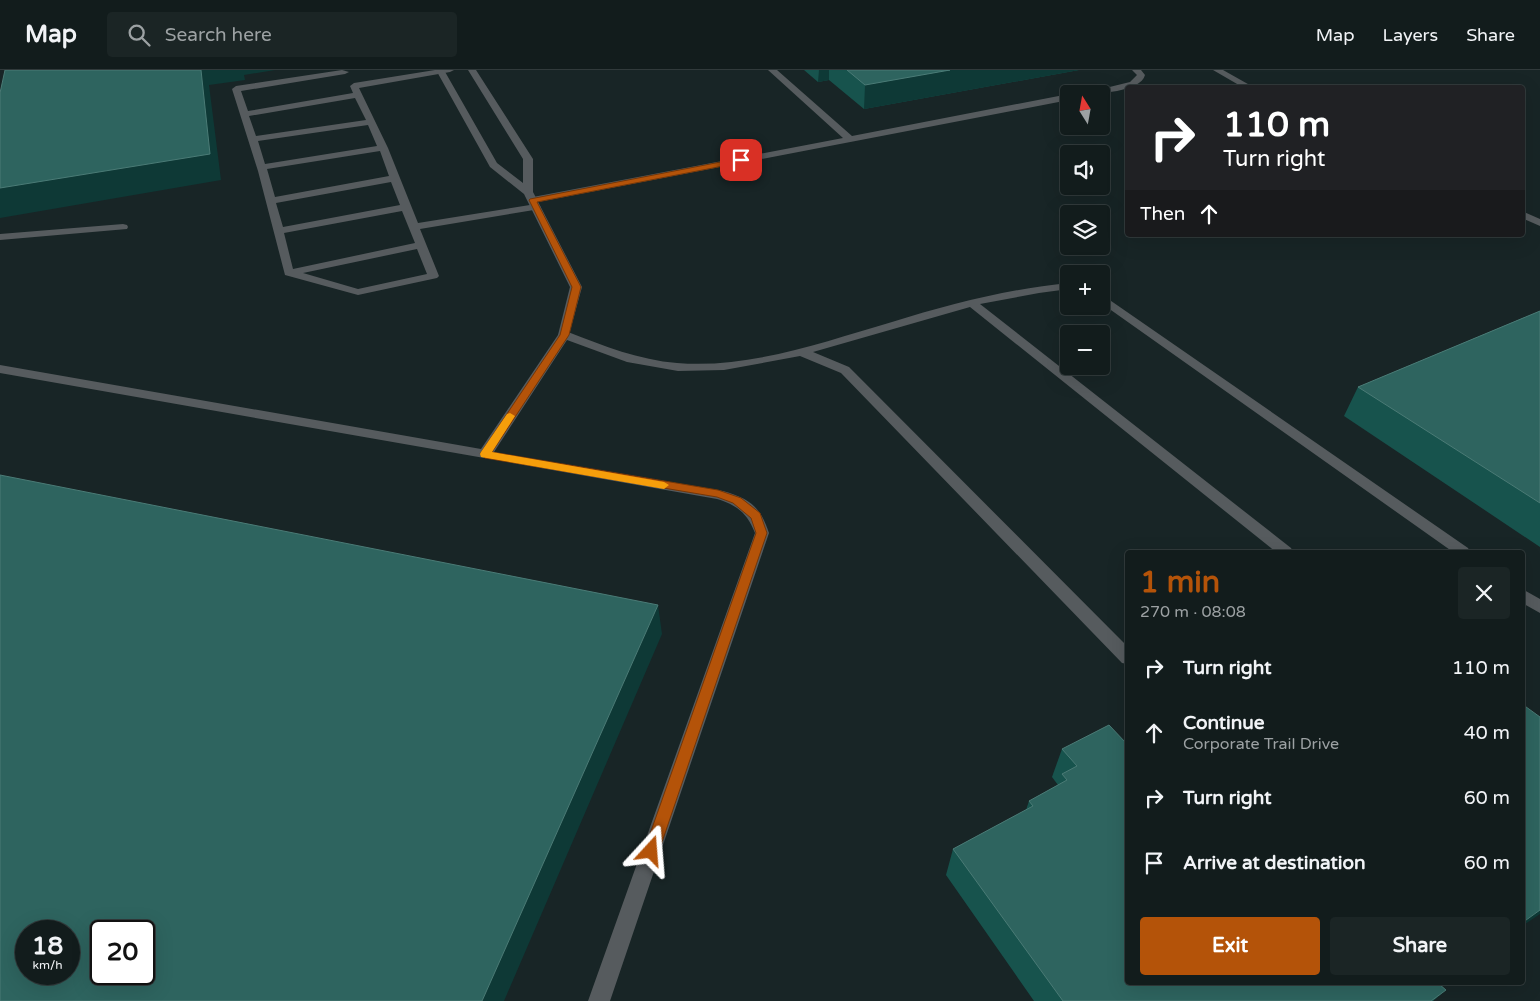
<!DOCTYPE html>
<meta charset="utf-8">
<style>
body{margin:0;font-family:"Varela Round",sans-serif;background:#1b2525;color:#f1f3f6;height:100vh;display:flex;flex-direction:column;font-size:19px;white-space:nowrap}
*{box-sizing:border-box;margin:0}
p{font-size:16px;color:#9ca1a3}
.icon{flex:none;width:28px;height:28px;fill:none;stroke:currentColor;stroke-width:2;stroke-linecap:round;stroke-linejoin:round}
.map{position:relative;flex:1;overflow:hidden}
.side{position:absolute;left:1125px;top:480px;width:400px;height:435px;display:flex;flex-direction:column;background:#121c1c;border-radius:5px;box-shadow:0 5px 20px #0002,0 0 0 1px #313a3b}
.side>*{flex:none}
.top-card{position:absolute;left:1125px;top:15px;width:400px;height:152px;border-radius:5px;box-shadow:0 5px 20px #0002,0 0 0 1px #313a3b;background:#202124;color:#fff;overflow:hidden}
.needle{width:32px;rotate:349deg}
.controls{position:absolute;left:1060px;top:15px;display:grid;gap:10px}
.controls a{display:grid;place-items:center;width:50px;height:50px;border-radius:5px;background:#121c1c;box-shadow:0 5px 20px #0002,0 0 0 1px #313a3b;font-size:25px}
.speed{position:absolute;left:15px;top:850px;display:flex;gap:10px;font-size:25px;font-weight:700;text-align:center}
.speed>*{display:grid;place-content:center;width:65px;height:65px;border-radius:50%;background:#121c1c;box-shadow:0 5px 20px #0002,0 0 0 1px #313a3b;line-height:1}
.speed small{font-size:12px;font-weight:400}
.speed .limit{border:2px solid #111;border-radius:8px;background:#fff;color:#111}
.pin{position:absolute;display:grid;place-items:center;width:42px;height:42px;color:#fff;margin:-21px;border-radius:10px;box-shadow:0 2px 8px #0006}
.me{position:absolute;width:55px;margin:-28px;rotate:19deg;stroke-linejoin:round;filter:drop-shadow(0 0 4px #0008)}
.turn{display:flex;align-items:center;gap:18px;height:105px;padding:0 15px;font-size:22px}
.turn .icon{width:65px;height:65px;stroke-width:2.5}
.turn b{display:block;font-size:35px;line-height:42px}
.then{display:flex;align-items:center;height:48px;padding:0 15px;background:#0003;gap:10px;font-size:19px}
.round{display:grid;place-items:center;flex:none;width:52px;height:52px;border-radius:5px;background:#1b2525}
.headline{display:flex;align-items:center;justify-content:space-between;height:85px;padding:0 15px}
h1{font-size:30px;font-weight:700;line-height:38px;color:#b45309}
.primary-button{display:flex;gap:10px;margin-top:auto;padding:10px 15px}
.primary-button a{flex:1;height:58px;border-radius:5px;background:#b45309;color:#fff;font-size:20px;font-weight:700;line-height:58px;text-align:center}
.primary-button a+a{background:#1b2525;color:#f1f3f6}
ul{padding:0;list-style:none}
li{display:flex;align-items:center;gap:15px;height:65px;padding:0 15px}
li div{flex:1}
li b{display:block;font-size:19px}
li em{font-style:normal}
header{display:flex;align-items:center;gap:30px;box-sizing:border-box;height:70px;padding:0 25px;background:#121c1c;border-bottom:1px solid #313a3b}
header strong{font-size:24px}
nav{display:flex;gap:28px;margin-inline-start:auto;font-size:18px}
.search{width:350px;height:45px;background:#1b2525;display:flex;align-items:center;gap:12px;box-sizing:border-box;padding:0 18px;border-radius:5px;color:#9ca1a3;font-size:19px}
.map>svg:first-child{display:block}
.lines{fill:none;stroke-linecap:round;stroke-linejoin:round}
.lane{fill:#565b5e;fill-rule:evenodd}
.street{fill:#565b5e;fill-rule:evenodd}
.wall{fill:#17534d}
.shaded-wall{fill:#0e3936}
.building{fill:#2e645f;stroke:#4b7b76;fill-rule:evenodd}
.route{fill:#b45309;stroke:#753606}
.slow{fill:#f59e0b}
</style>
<header>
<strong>Map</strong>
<div class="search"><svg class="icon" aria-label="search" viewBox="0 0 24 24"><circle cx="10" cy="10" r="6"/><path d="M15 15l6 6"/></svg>Search here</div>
<nav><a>Map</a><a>Layers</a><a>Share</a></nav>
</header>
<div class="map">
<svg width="1540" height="931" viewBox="0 0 1540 931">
<rect width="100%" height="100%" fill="#182526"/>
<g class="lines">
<!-- lane -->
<path class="lane" d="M 342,0 L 349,2 L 345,4 L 241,21 L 248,41 L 353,23 L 350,16 L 354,13 L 435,0 L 454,0 L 450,2 L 359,18 L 388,78 L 418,153 L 536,134 L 541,137 L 540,139 L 420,159 L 439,206 L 437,208 L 358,225 L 285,205 L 258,101 L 232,19 L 236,16 ZM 355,28 L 366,50 L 256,66 L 249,46 ZM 368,55 L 377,76 L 265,94 L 258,71 ZM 380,81 L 389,106 L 275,127 L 267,99 ZM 391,112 L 400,135 L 283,157 L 276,133 ZM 402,141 L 415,173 L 293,199 L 284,163 ZM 417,179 L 427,204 L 358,219 L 303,203 Z
M 768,0 L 777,0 L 852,66 L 1069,24 L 1069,30 L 533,133 L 528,130 L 533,127 L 843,68 Z
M 1132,0 L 1141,0 L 1145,5 C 1141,22 1096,24 1081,24 L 1130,12 L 1137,5 Z
M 1213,0 L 1223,0 L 1255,18 L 1244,18 Z
M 1522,141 L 1540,149 L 1540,156 L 1522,148 Z
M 123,154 L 127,155 L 128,157 L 127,159 L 0,170 L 0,164 Z
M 1069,213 L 1069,219 L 1039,223 L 980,234 L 1291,478 L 1293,482 L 1276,482 L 970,237 L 813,282 L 849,297 L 1128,577 L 1128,594 L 1122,593 L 841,303 L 800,286 L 724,300 L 678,301 L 627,292 L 567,270 L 494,382 L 723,421 C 750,429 760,436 769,463 L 610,931 L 588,931 L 755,463 C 747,443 737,435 717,429 L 0,303 L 0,295 L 481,379 L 560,262 L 568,262 C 604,276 639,290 677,293 C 750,299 823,272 892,252 C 950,234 1008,219 1069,213 Z
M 1101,224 L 1468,478 L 1470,482 L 1453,482 L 1101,233 Z
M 1522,519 L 1540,529 L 1540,543 L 1522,533 Z"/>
<!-- street -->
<path class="street" d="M 436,0 L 444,0 L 497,93 L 523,113 L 523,89 L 468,0 L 476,0 L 533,89 L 533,122 L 582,217 L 568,268 L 560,268 L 558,265 L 570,217 L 524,124 L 490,97 Z"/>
</g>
<!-- wall -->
<path class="wall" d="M 804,0 L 1079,0 L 864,39 L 829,10 L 818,12 Z
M 1540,241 L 1540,477 L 1344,346 L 1358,317 Z
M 1126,673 L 1441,916 L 1446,920 L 1433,931 L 1034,931 L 946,805 L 953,779 L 1026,740 L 1029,731 L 1058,715 L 1052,707 L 1062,679 Z"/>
<!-- shaded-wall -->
<path class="shaded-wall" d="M 201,0 L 275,0 L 244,5 L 245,10 L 209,15 L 221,110 L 0,148 L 0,118 Z
M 819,0 L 829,0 L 829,10 L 818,12 Z
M 950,0 L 1079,0 L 864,39 L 865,15 Z
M 658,535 L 662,564 L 504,931 L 482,931 Z
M 1540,840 L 1540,844 L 1522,856 L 1522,853 Z
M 1441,912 L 1446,912 L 1420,931 Z"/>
<!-- building -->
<path class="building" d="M 5,0 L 201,0 L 210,84 L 0,118 L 0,23 Z
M 847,0 L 950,0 L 865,15 Z
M 1540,241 L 1540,433 L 1358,317 Z
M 0,405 L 658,535 L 482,931 L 0,931 ZM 26,861 L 69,861 L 69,904 L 26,904 ZM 101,861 L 144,861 L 144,904 L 101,904 Z
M 1522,634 L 1540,647 L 1540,840 L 1522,853 Z
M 1109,655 L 1126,673 L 1128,672 L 1128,912 L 1441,912 L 1439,914 L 1446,920 L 1431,931 L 1063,931 L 953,779 L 1033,736 L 1029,731 L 1067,710 L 1062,704 L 1077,696 L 1062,679 Z"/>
<!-- route -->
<path class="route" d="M 741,88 L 745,90 L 744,92 L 537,132 L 581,217 L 569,265 L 492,382 L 718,420 L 741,428 L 760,443 L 767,463 L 659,781 L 657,786 L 651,788 L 646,786 L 644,781 L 756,463 L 751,448 L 733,433 L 717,427 L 485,388 L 480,384 L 560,265 L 572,217 L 529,130 L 530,129 Z"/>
<!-- slow -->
<path class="slow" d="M 510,343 L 515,346 L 492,382 L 664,412 L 669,415 L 664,419 L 481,387 L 480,384 L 481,382 L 507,344 Z"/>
</svg>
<div class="controls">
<a><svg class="needle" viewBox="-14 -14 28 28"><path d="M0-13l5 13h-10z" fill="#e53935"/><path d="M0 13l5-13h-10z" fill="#9ca1a3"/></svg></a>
<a><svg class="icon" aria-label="sound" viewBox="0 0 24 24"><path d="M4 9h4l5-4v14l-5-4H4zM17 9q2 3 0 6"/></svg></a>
<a><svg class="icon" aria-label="layers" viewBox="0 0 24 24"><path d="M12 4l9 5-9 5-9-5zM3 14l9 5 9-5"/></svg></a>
<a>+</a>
<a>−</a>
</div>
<div class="speed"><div>18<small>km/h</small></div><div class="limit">20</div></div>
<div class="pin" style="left:741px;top:90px;background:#d93025"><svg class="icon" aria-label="arrive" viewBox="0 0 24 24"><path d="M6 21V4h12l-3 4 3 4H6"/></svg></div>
<svg class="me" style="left:651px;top:781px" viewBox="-20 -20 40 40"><path d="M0-17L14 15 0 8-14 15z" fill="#b45309" stroke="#fff" stroke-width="4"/></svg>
<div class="top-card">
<div class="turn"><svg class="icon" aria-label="right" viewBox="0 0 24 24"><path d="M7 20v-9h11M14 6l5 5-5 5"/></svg><div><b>110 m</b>Turn right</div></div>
<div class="then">Then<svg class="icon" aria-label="ahead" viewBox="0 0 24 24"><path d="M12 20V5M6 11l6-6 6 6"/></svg></div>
</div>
<section class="side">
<div class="headline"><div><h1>1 min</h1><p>270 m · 08:08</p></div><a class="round"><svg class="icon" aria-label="close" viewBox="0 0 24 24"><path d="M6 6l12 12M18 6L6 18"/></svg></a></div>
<ul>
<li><svg class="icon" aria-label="right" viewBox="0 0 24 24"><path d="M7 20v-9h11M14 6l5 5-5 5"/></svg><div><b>Turn right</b></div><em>110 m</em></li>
<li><svg class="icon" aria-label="ahead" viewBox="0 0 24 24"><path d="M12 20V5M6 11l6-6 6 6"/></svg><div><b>Continue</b><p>Corporate Trail Drive</p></div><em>40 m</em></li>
<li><svg class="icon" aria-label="right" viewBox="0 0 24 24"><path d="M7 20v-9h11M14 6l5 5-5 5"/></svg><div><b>Turn right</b></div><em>60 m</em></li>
<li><svg class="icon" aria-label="arrive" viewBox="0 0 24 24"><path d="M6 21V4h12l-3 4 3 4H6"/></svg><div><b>Arrive at destination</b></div><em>60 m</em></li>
</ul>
<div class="primary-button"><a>Exit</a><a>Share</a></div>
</section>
</div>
